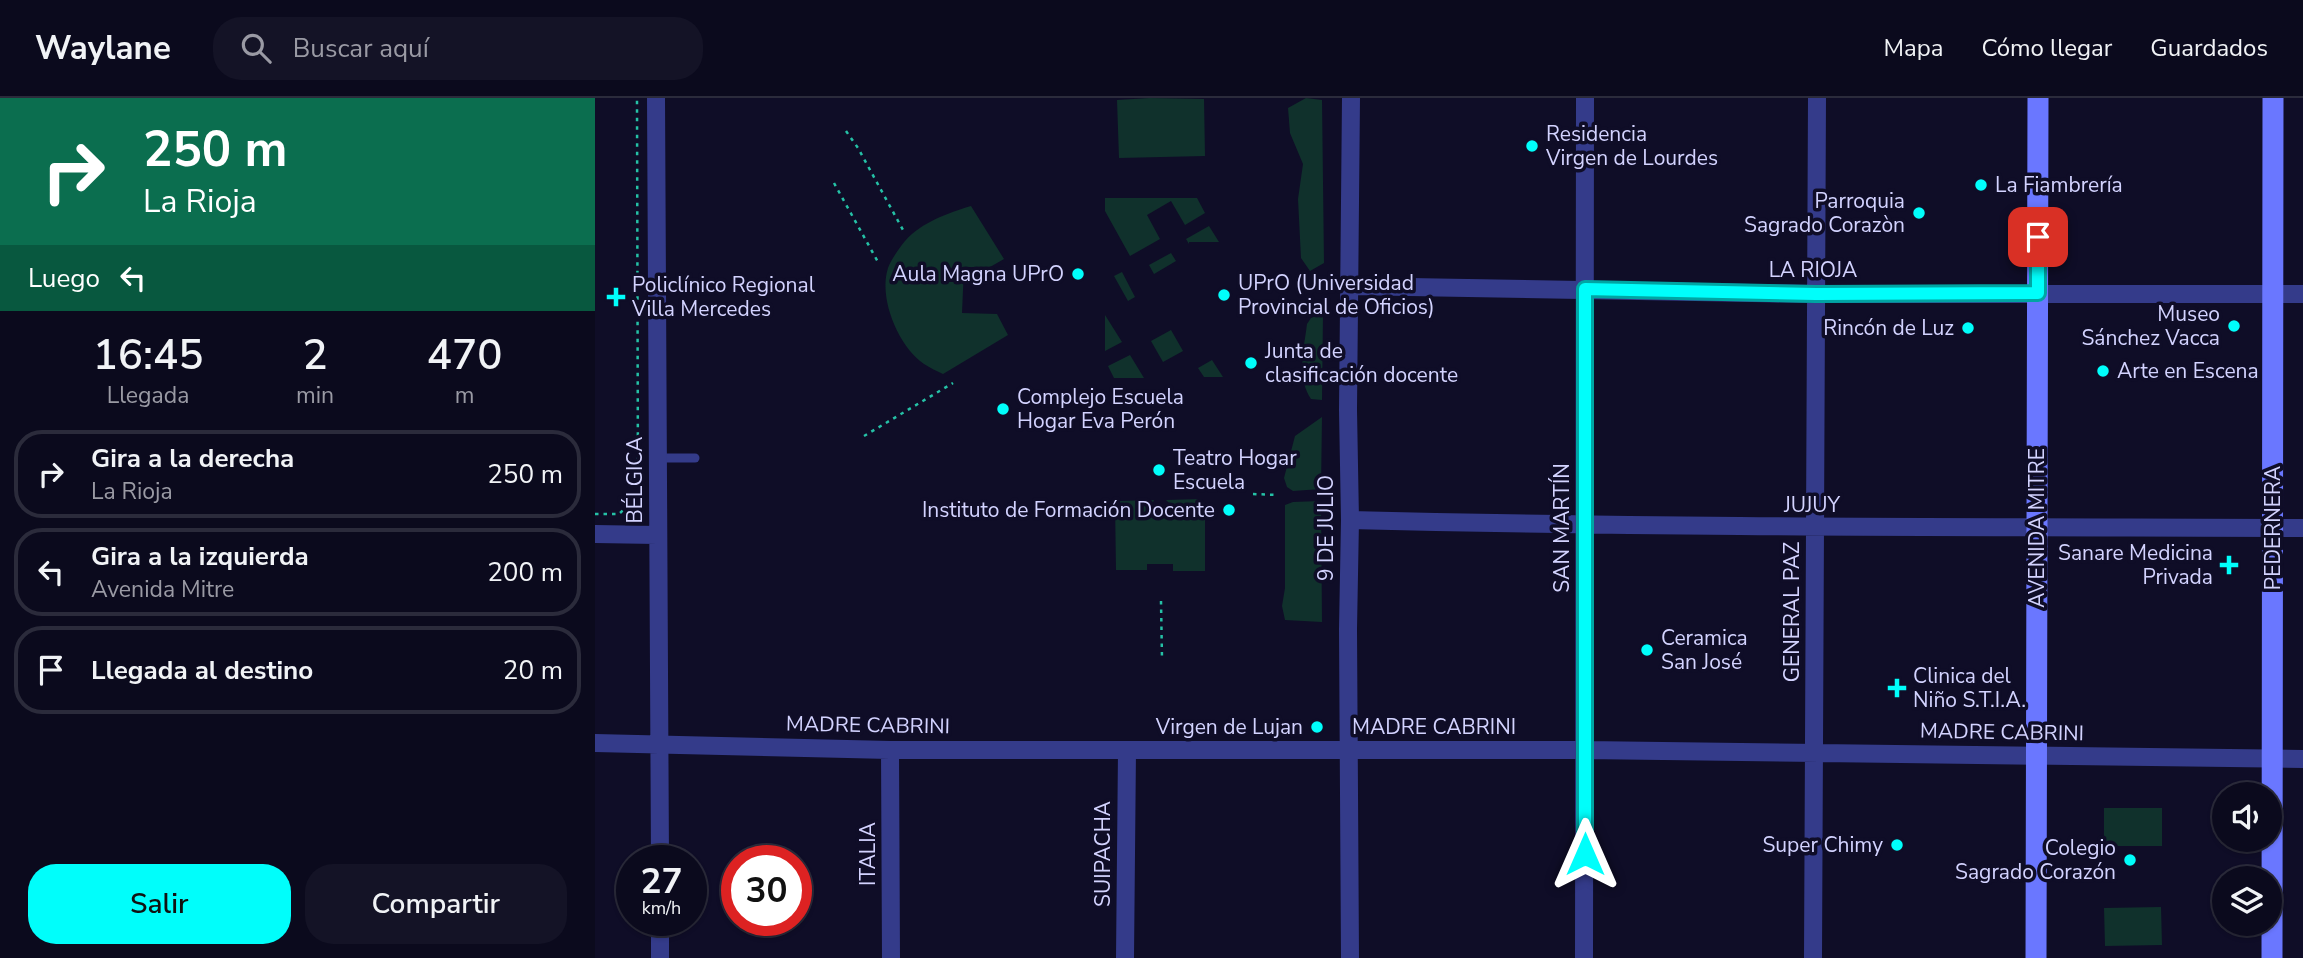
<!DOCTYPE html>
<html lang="es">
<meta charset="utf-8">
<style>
body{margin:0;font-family:"Nunito Sans",sans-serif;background:#141326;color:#f1f3f6;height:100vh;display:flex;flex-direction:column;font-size:26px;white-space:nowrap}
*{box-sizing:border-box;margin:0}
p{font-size:23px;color:#9a9aa4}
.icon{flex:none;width:38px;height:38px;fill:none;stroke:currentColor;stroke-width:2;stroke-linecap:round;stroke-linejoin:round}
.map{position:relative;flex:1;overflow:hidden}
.sheet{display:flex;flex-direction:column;background:#0b0a1d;width:595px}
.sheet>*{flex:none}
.hud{background:#0b6e4f;color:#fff;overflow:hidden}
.tools{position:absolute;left:1617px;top:684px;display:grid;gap:14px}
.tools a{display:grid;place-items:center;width:70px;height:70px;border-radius:50%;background:#0b0a1d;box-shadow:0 2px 5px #0004,0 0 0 2px #2b2b3b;font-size:35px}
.speed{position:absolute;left:21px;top:747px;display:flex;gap:14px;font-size:35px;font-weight:700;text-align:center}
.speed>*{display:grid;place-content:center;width:91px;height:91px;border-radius:50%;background:#0b0a1d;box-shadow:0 2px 5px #0004,0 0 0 2px #2b2b3b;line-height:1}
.speed small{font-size:18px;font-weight:400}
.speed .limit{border:10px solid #d22;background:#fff;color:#111}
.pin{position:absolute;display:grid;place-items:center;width:60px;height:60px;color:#fff;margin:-30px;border-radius:14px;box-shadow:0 4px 10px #0006}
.me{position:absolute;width:77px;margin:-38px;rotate:0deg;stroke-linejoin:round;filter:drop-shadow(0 0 5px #0008)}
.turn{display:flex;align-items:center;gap:24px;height:147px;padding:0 28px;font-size:32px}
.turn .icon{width:91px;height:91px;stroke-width:2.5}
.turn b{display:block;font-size:49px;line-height:60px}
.then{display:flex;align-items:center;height:66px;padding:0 28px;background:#0003;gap:14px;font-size:26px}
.eta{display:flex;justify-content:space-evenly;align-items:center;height:119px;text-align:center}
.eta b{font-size:42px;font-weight:600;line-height:49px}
.primary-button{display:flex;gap:14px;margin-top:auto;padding:14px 28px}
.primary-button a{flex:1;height:80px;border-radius:28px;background:#00fefb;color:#111;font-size:28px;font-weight:600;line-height:80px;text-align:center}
.primary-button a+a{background:#141326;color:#f1f3f6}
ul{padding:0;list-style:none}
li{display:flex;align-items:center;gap:21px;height:88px;margin:0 14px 10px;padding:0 14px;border:4px solid #2b2b3b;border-radius:28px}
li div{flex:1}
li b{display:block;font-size:26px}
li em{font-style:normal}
header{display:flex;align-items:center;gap:42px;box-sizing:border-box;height:98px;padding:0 35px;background:#0b0a1d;border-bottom:2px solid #2b2b3b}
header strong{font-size:33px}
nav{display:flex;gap:38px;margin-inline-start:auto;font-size:24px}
.search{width:490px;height:63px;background:#141326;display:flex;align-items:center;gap:18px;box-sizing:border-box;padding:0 24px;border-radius:28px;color:#9a9aa4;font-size:26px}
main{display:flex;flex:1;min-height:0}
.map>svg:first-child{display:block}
.green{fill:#10312c}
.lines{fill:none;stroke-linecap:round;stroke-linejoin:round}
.path{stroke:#25c1a6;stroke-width:2.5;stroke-dasharray:3.5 5;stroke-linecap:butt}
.lane{stroke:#343b8a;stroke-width:9}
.street{stroke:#343b8a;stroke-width:18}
.secondary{stroke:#6a77ff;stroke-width:21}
.route-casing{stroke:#00a5a3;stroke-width:18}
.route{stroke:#00fefb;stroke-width:12}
.poi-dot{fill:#00fefb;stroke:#0f0d27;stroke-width:2.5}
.labels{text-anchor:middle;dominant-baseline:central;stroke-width:7;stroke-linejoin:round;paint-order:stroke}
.poi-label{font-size:21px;fill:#d3d3ff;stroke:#0f0d27;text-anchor:start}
.street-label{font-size:21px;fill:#d3d3ff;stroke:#0f0d27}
</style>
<header>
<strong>Waylane</strong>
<div class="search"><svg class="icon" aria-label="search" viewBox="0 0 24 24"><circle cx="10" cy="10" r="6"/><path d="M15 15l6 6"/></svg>Buscar aquí</div>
<nav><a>Mapa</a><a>Cómo llegar</a><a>Guardados</a></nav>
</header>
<main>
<section class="sheet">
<div class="hud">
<div class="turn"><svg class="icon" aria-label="right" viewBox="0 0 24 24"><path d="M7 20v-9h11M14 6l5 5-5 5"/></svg><div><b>250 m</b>La Rioja</div></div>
<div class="then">Luego<svg class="icon" aria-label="left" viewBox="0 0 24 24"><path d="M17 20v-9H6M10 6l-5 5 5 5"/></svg></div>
</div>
<div class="eta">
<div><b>16:45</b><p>Llegada</p></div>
<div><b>2</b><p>min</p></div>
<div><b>470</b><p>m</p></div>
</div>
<ul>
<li><svg class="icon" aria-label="right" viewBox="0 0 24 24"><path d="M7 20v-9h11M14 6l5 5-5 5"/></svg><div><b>Gira a la derecha</b><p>La Rioja</p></div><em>250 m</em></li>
<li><svg class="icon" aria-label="left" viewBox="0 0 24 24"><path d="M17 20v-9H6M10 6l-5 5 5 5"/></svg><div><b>Gira a la izquierda</b><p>Avenida Mitre</p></div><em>200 m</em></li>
<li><svg class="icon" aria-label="arrive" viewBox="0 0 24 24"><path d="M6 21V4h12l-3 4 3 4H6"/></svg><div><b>Llegada al destino</b></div><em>20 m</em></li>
</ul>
<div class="primary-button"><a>Salir</a><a>Compartir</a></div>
</section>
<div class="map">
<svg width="1708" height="860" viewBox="0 0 1708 860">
<rect width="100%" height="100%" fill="#0f0d27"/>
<!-- green -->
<path class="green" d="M 555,0 L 609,1 L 610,58 L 524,60 L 522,2 Z
M 711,0 L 727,2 L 729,165 L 715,173 L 706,160 L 703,101 L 708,66 L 695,35 L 693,10 Z
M 510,100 L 602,100 L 610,115 L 590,127 L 576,103 L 552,117 L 565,141 L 535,158 L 510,113 Z
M 376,108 L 409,161 L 395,169 L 369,169 L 367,215 L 402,216 L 413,237 L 348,276 C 342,273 335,270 329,266 C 304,249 283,201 293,170 C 296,162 304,150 310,143 C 327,124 353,115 376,108 Z
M 614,128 L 624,144 L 594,144 L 594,146 L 591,141 Z
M 576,155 L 581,163 L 559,176 L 554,167 Z
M 527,174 L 540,199 L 533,203 L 519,178 Z
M 728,215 L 727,302 L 716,301 C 701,279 709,251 712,226 L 716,220 Z
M 510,217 L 527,244 L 510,253 Z
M 576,232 L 588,253 L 568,264 L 556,243 Z
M 535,257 L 549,280 L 519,280 L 513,268 Z
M 617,262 L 628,279 L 609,279 L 603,270 Z
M 727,319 L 726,391 L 698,393 L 692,389 L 689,380 L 700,338 Z
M 606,401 L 606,404 L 610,405 L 610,473 L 578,473 L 578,466 L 552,466 L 552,472 L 521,472 L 520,405 L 525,405 L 525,403 L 559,402 L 555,412 C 559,421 567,420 574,415 L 574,405 L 571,402 Z
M 726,403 L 727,524 L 690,522 L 687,508 L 690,490 L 690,407 L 698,404 Z
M 1509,710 L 1567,710 L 1567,748 L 1509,748 Z
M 1566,809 L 1567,847 L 1510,848 L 1509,810 Z"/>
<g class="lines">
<!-- path -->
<path class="path" d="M 251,33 L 263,50 L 308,132
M 239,85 L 283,164
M 269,338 L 358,285
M 658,396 L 683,397
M 0,416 L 24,416 L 43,398 L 42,0
M 566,503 L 567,561"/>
<!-- lane -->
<path class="lane" d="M 62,360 L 100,360"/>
<!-- street -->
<path class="street" d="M 61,0 L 65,763
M 756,188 L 1221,196 L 1708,196
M 755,422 C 1073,430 1390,429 1708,430
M 0,436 L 62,437
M 0,645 L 295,652 L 990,652 L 1708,661
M 295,652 L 296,860
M 65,860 L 65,822
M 530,860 L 532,652
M 755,860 L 753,531 L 755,422 L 753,312 L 756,0
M 989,860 L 990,0
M 1218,860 L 1222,0"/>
<!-- secondary -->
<path class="secondary" d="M 1441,860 L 1443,0
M 1677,860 L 1678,0"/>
</g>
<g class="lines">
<!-- route casing -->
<g class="route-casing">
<path id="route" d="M 990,756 L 990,191 L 1221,196 L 1443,195 L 1443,139"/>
</g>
<!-- route -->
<use href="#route" class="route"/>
</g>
<!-- markers -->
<g class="poi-dot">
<circle cx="937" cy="48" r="7"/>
<circle cx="1386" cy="87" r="7"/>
<circle cx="1324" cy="115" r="7"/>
<circle cx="483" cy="176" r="7"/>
<circle cx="629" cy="197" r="7"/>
<path d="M17.5 188.5h7v7h7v7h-7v7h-7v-7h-7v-7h7z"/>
<circle cx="1639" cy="228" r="7"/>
<circle cx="1373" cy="230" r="7"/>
<circle cx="656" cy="265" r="7"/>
<circle cx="1508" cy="273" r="7"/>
<circle cx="408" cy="311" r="7"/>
<circle cx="564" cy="372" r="7"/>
<circle cx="634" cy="412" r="7"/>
<path d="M1630.5 456.5h7v7h7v7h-7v7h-7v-7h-7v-7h7z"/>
<circle cx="1052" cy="552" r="7"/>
<path d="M1298.5 579.5h7v7h7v7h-7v7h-7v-7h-7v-7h7z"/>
<circle cx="722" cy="629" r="7"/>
<circle cx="1302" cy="747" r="7"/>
<circle cx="1535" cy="762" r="7"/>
</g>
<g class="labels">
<!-- poi labels -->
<g class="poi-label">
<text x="951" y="36">Residencia<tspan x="951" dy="24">Virgen de Lourdes</tspan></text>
<text x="1400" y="87">La Fiambrería</text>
<text x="1310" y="103" text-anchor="end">Parroquia<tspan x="1310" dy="24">Sagrado Corazòn</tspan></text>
<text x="469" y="176" text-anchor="end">Aula Magna UPrO</text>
<text x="643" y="185">UPrO (Universidad<tspan x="643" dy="24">Provincial de Oficios)</tspan></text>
<text x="37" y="187">Policlínico Regional<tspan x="37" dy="24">Villa Mercedes</tspan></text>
<text x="1625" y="216" text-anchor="end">Museo<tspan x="1625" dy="24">Sánchez Vacca</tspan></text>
<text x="1359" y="230" text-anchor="end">Rincón de Luz</text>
<text x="670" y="253">Junta de<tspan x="670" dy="24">clasificación docente</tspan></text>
<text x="1522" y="273">Arte en Escena</text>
<text x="422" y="299">Complejo Escuela<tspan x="422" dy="24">Hogar Eva Perón</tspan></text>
<text x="578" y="360">Teatro Hogar<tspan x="578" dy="24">Escuela</tspan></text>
<text x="620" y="412" text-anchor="end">Instituto de Formación Docente</text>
<text x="1618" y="455" text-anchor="end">Sanare Medicina<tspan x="1618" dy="24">Privada</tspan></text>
<text x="1066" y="540">Ceramica<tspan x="1066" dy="24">San José</tspan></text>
<text x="1318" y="578">Clinica del<tspan x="1318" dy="24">Niño S.T.I.A.</tspan></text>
<text x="708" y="629" text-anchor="end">Virgen de Lujan</text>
<text x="1288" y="747" text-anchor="end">Super Chimy</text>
<text x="1521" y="750" text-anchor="end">Colegio<tspan x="1521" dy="24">Sagrado Corazón</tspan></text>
</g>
<!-- street labels -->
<g class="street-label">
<text x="1218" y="172">LA RIOJA</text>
<text transform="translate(40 382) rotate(-90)">BÉLGICA</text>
<text x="1217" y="407">JUJUY</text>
<text transform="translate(731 430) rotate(-90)">9 DE JULIO</text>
<text transform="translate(967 430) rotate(-90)">SAN MARTÍN</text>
<text transform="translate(1442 430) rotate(-90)">AVENIDA MITRE</text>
<text transform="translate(1678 430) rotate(-90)">PEDERNERA</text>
<text transform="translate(1197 514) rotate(-90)">GENERAL PAZ</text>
<text transform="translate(273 627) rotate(1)">MADRE CABRINI</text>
<text x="839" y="629">MADRE CABRINI</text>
<text transform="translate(1407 634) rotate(1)">MADRE CABRINI</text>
<text transform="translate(273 756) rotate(-90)">ITALIA</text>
<text transform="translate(508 756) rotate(-90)">SUIPACHA</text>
</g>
</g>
</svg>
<div class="tools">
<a><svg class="icon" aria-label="sound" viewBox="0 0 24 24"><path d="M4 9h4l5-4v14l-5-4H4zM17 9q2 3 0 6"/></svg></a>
<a><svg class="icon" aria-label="layers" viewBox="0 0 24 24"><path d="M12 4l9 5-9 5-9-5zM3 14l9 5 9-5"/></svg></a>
</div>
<div class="speed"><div>27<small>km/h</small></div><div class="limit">30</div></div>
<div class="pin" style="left:1443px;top:139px;background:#d93025"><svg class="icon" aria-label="arrive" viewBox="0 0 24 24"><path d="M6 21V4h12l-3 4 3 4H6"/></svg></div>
<svg class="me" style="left:990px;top:756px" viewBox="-20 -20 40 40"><path d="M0-17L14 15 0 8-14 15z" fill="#00fefb" stroke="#fff" stroke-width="4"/></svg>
</div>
</main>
